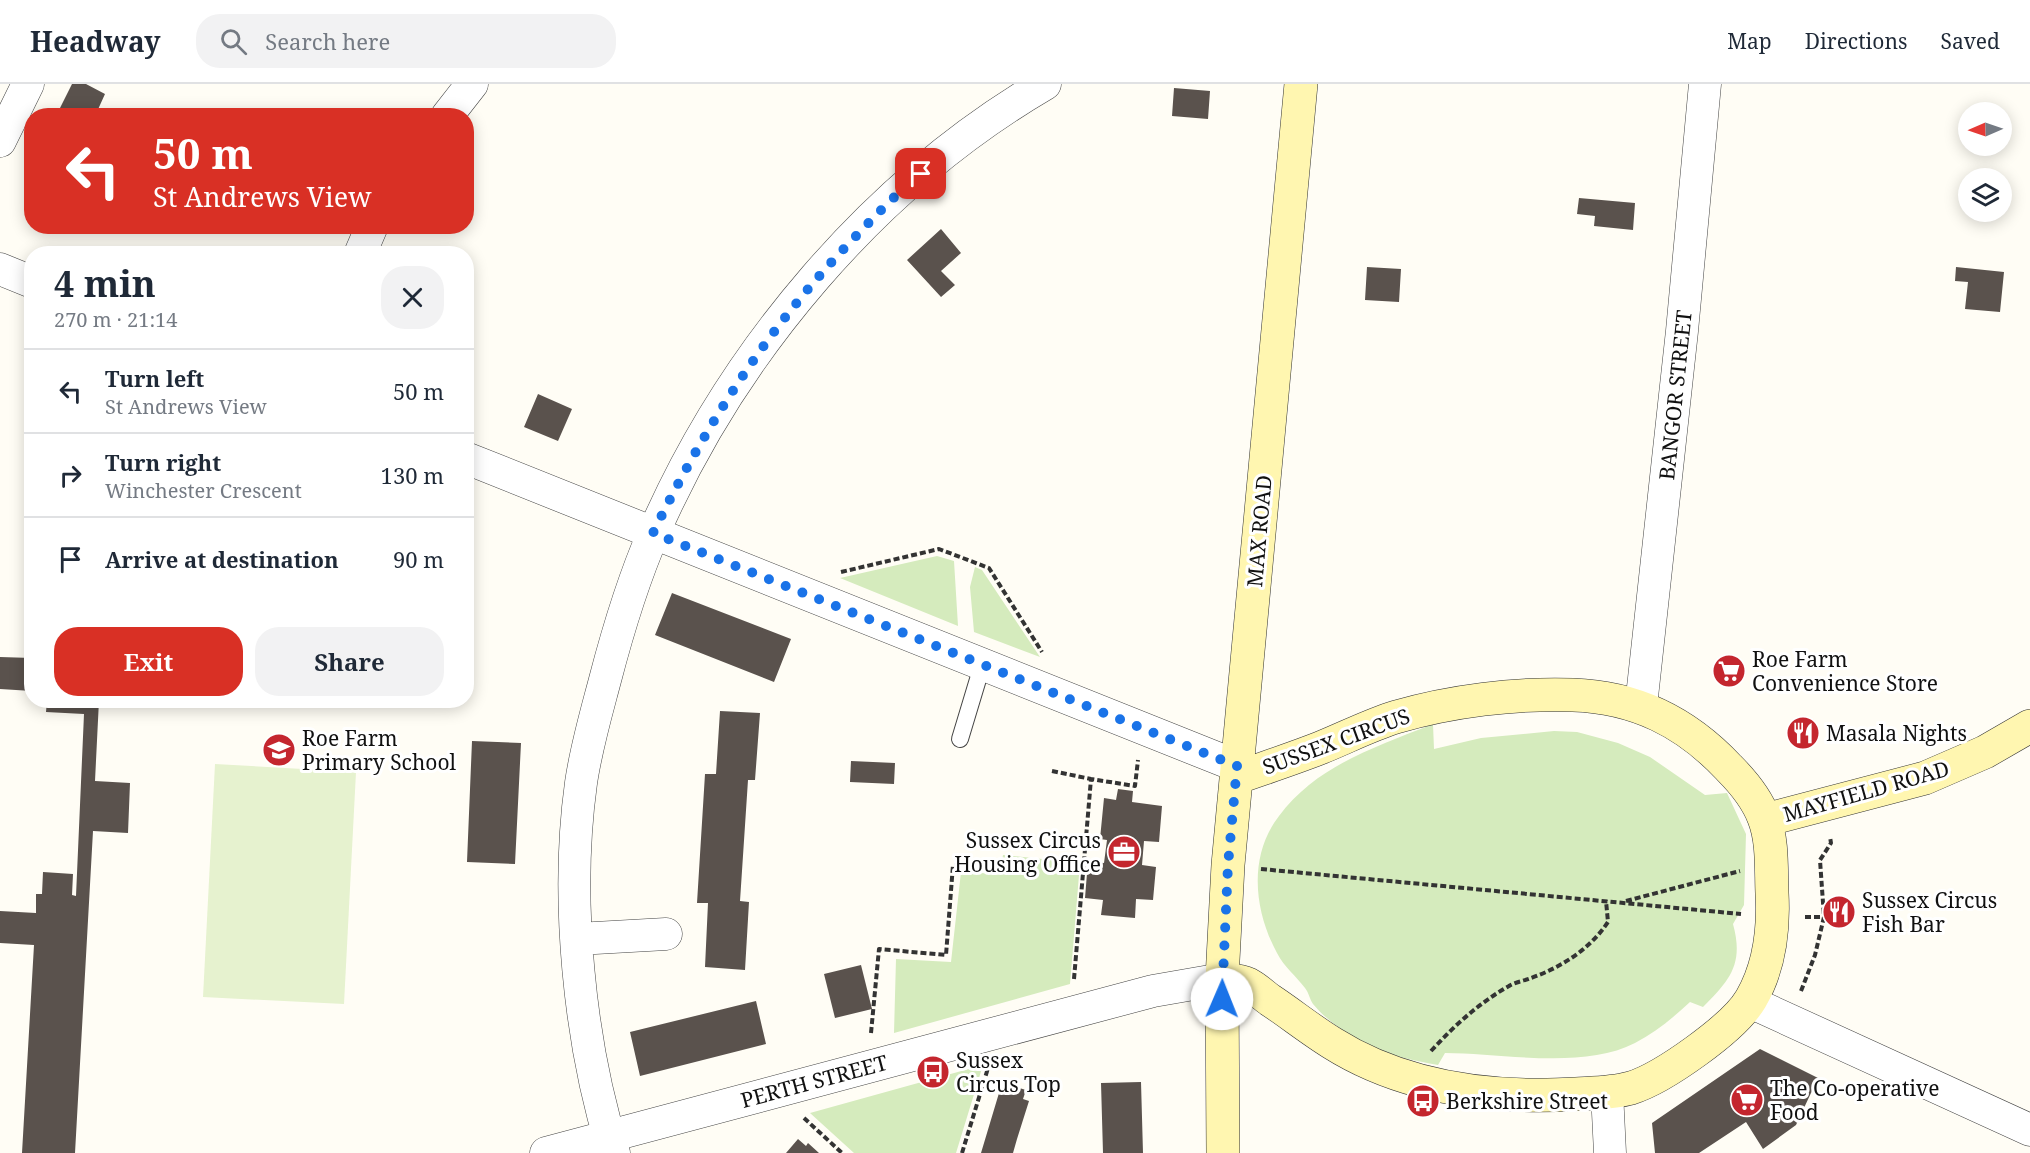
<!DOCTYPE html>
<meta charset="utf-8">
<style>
body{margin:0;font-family:"Noto Serif",serif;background:#f2f2f3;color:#1f2937;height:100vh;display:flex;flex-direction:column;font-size:22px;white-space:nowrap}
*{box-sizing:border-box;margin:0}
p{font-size:20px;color:#747a83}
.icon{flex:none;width:33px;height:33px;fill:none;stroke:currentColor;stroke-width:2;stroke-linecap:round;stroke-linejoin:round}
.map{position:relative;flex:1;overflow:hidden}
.drawer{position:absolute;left:24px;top:162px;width:450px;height:462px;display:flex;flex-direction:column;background:#fff;border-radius:24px;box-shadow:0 3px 15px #0003}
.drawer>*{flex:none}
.guide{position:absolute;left:24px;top:24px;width:450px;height:126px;border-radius:24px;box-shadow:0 3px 15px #0003;background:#d93025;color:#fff;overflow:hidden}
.needle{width:39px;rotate:268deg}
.tools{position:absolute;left:1958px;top:18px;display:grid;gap:12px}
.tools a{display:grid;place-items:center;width:54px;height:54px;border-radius:50%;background:#fff;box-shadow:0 3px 15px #0003;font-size:30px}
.pin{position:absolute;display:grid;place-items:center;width:51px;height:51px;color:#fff;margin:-26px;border-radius:12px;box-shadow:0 3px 9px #0006}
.me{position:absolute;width:66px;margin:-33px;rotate:1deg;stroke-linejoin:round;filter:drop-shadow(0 0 4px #0008)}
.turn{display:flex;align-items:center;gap:21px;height:126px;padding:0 30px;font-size:27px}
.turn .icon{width:78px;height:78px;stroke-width:2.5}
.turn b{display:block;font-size:42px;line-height:51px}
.round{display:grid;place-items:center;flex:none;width:63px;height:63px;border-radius:24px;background:#f2f2f3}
.headline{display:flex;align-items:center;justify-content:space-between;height:102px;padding:0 30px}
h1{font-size:36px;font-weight:700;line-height:45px}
.cta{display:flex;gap:12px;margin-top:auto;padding:12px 30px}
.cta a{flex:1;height:69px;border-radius:24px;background:#d93025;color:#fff;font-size:24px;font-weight:700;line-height:69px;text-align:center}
.cta a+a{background:#f2f2f3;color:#1f2937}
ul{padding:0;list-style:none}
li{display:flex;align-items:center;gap:18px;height:84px;padding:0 30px;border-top:2px solid #e0e1e3}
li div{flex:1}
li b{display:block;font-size:22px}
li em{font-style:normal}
header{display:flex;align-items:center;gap:36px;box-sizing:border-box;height:84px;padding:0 30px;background:#fff;border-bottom:2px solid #e0e1e3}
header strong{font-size:28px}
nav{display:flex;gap:33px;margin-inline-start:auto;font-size:21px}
.search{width:420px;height:54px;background:#f2f2f3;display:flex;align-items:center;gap:15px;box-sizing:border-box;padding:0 21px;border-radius:24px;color:#747a83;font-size:22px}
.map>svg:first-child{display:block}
.green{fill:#d5ebbd}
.pitch{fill:#e6f2cf}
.building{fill:#5a524d}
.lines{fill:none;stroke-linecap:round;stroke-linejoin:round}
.lane-casing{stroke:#444;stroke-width:18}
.street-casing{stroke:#444;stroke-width:33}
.secondary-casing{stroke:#333;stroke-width:34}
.path{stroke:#333;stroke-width:4;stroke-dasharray:6 3;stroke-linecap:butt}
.lane{stroke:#fff;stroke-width:16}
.street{stroke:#fff;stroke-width:32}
.secondary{stroke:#fff6b0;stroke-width:33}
.route{stroke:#1a73e8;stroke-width:10;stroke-dasharray:0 18}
.labels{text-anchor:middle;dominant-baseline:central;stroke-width:6;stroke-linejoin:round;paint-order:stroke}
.street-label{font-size:21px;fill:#111;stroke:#fff}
.poi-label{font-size:21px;fill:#111;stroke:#fff;text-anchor:start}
</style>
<header>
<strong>Headway</strong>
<div class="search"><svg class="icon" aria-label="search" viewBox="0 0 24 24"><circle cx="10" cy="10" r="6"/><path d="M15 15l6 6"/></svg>Search here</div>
<nav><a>Map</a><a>Directions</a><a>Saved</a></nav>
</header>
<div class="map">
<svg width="2030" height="1069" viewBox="0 0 2030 1069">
<rect width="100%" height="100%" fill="#fffdf5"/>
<!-- green -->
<path class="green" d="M 937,472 L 954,477 L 958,542 L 840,494 Z
M 975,483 L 982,486 L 1040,573 L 974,548 L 970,503 Z
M 1433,640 L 1434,665 L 1481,654 L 1554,647 L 1577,648 L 1618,659 L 1650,673 L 1705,711 L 1727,709 L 1746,750 L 1744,821 L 1733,840 C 1744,880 1730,896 1703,923 L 1690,918 C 1674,933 1656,948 1635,959 C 1583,986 1502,969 1445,969 L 1438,981 C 1412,976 1387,972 1364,959 C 1347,950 1326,936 1313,920 C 1310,916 1309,909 1305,904 C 1296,892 1284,883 1277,869 C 1254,827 1248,772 1279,732 C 1317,681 1376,663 1433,640 Z
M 1003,771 L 1080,779 L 1070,900 L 894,949 L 896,875 L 951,878 L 961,788 L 1000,790 Z
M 983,981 L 956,1069 L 854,1069 L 810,1029 Z"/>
<!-- pitch -->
<path class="pitch" d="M 215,680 L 356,688 L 344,920 L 203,913 Z"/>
<!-- building -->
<path class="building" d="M 72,0 L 86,0 L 105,10 L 95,32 L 56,32 Z
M 1174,4 L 1210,7 L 1208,35 L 1172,32 Z
M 1579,114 L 1635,119 L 1633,146 L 1594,142 L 1595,132 L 1577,130 Z
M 941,145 L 961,169 L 941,187 L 955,201 L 941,213 L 907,176 Z
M 1367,183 L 1401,185 L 1399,218 L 1365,216 Z
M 1956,183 L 2004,188 L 2000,228 L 1965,225 L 1968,198 L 1955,197 Z
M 538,310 L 572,325 L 558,357 L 524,343 Z
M 672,509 L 791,555 L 774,598 L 655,551 Z
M 0,573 L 32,574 L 32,607 L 0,605 Z
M 47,616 L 99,616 L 95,697 L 130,699 L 128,749 L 93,747 L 75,1069 L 22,1069 L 34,861 L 0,859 L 0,827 L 36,829 L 36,810 L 42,810 L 43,788 L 73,790 L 72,811 L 76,812 L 84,630 L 46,628 Z
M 720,627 L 760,629 L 755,696 L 748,696 L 740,817 L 749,818 L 745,886 L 705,883 L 708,819 L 697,819 L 705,690 L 716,690 Z
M 472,657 L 521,659 L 515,780 L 467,778 Z
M 851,677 L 895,679 L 894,700 L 850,698 Z
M 1118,705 L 1133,707 L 1132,718 L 1162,722 L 1159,758 L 1144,757 L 1142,781 L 1156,783 L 1153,816 L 1136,815 L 1135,834 L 1101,831 L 1103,816 L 1085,814 L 1088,777 L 1104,779 L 1107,756 L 1100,755 L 1104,714 L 1116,716 Z
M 861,881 L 872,925 L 835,934 L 824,890 Z
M 756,917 L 766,960 L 640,992 L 630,948 Z
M 1760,965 L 1818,994 L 1796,1041 L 1763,1065 L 1746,1038 L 1699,1069 L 1655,1069 L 1652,1039 Z
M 1141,998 L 1143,1069 L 1103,1069 L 1101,999 Z
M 1002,999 L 1026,1006 L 1023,1015 L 1029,1017 L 1017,1055 L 1013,1069 L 981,1069 Z
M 798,1055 L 806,1062 L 808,1059 L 819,1069 L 786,1069 Z"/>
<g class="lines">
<!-- lane casing -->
<g class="lane-casing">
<path id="lane" d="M 960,655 L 982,582"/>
</g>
<!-- street casing -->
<g class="street-casing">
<path id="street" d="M 447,32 L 472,0
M 0,57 L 28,0
M 360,170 L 372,142
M 0,185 L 32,198
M 466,374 L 1237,682
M 1641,622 L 1682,247 L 1705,0
M 577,855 L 666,850
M 1750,918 L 2030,1046
M 1607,1008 L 1610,1069
M 546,1069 L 1153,907 L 1222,895
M 614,1069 C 579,959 565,814 581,699 C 586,664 596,630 605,596 C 618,546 633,496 654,448 C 733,267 874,100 1045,0"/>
</g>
<!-- secondary casing -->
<g class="secondary-casing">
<path id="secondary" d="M 1765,736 L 1925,694 L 1985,668 L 2030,642
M 1222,895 C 1230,896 1240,896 1248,900 C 1256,904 1263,911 1270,916 C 1291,930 1311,946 1332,959 C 1405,1005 1492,1015 1576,1010 C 1594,1009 1613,1009 1631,1004 C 1663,994 1734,944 1751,915 C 1769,884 1774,845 1772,809 C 1771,785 1773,757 1764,734 C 1757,715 1743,698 1729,684 C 1686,638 1636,613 1573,611 C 1515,609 1451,617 1396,633 C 1370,641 1345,654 1320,664 C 1292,675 1264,684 1236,694
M 1223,1069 L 1222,895 L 1228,781 L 1301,0"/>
</g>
<!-- path -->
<path class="path" d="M 841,488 L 939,465 L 989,484 L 1042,568
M 1052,687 L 1091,695
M 1261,785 L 1741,830
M 1626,817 L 1740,787
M 1805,833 L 1824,833
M 1074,895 L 1091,695 L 1135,702 L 1138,676
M 1801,907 L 1815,871 L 1824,833 L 1820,776 L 1831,759 L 1830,753
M 871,949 L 879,865 L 946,871 L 953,781 L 963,781
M 1431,967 C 1455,941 1479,919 1509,902 C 1515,898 1524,897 1531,894 C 1562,883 1590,865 1608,838 L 1606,817
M 804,1034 L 842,1069
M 962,1069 L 988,984"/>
<!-- lane -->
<use href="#lane" class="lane"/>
<!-- street -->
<use href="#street" class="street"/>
<!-- secondary -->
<use href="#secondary" class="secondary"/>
</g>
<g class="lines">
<!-- route -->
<path class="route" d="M 921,90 C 898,108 878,129 858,150 C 771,239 708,337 653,449 L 1237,682 L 1228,781 L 1222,915"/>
</g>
<!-- icons -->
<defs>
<g id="supermarket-disc" transform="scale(1.725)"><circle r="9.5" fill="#c4262e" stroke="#fff"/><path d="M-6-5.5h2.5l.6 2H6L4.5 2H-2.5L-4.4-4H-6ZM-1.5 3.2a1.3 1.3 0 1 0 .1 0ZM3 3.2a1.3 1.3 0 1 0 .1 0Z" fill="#fff"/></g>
<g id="restaurant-disc" transform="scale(1.725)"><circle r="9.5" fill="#c4262e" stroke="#fff"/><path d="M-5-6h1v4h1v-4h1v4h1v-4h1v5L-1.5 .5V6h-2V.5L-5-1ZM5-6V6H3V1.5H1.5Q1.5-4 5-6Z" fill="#fff"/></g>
<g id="school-disc" transform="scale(1.725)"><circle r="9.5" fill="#c4262e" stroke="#fff"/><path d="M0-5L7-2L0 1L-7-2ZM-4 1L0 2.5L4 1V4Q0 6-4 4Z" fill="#fff"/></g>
<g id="office-disc" transform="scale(1.725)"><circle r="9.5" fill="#c4262e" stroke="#fff"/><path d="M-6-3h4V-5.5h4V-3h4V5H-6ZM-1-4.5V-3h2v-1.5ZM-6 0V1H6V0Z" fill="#fff"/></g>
<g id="bus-disc" transform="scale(1.725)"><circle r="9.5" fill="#c4262e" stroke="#fff"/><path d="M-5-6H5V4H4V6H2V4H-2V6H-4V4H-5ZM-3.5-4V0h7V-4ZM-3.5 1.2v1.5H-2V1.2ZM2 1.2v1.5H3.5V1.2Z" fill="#fff"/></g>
</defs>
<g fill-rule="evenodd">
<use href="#supermarket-disc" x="1729" y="587"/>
<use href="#restaurant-disc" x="1803" y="649"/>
<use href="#school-disc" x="279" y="666"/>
<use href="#office-disc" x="1124" y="768"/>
<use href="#restaurant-disc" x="1839" y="828"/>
<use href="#bus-disc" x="933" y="988"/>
<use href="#supermarket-disc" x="1747" y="1016"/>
<use href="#bus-disc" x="1423" y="1017"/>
</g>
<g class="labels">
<!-- street labels -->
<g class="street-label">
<text transform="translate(1675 311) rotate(-84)">BANGOR STREET</text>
<text transform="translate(1259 447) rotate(-85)">MAX ROAD</text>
<text transform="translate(1336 657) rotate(-20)">SUSSEX CIRCUS</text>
<text transform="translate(1866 707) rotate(-16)">MAYFIELD ROAD</text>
<text transform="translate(814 997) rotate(-15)">PERTH STREET</text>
</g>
<!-- poi labels -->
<g class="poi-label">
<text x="1752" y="575">Roe Farm<tspan x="1752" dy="24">Convenience Store</tspan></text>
<text x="1826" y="649">Masala Nights</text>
<text x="302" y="654">Roe Farm<tspan x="302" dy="24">Primary School</tspan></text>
<text x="1101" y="756" text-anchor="end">Sussex Circus<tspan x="1101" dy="24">Housing Office</tspan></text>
<text x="1862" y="816">Sussex Circus<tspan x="1862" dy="24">Fish Bar</tspan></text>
<text x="956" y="976">Sussex<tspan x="956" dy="24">Circus Top</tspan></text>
<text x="1770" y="1004">The Co-operative<tspan x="1770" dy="24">Food</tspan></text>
<text x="1446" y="1017">Berkshire Street</text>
</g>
</g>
</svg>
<div class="tools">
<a><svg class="needle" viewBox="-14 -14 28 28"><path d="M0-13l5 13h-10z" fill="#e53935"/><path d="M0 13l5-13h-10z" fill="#747a83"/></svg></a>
<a><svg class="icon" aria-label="layers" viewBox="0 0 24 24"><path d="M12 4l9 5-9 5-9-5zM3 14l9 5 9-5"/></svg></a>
</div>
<div class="pin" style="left:921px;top:90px;background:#d93025"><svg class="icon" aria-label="arrive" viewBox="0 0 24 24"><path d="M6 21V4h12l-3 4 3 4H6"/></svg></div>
<svg class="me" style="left:1222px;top:915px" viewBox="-20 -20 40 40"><circle r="19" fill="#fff"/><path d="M0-13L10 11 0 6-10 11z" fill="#1a73e8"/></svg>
<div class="guide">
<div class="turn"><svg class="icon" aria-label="left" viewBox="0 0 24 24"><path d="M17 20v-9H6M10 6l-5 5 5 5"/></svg><div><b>50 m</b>St Andrews View</div></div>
</div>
<section class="drawer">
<div class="headline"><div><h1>4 min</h1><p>270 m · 21:14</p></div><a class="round"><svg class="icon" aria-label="close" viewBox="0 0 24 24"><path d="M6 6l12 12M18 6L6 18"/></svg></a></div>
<ul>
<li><svg class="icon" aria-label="left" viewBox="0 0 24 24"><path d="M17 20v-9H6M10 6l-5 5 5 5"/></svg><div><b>Turn left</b><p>St Andrews View</p></div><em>50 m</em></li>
<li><svg class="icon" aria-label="right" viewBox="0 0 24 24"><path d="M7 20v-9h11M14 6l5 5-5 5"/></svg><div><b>Turn right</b><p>Winchester Crescent</p></div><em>130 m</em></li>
<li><svg class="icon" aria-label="arrive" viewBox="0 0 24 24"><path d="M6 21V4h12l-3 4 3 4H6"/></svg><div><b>Arrive at destination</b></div><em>90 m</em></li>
</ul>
<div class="cta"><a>Exit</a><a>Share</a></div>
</section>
</div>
